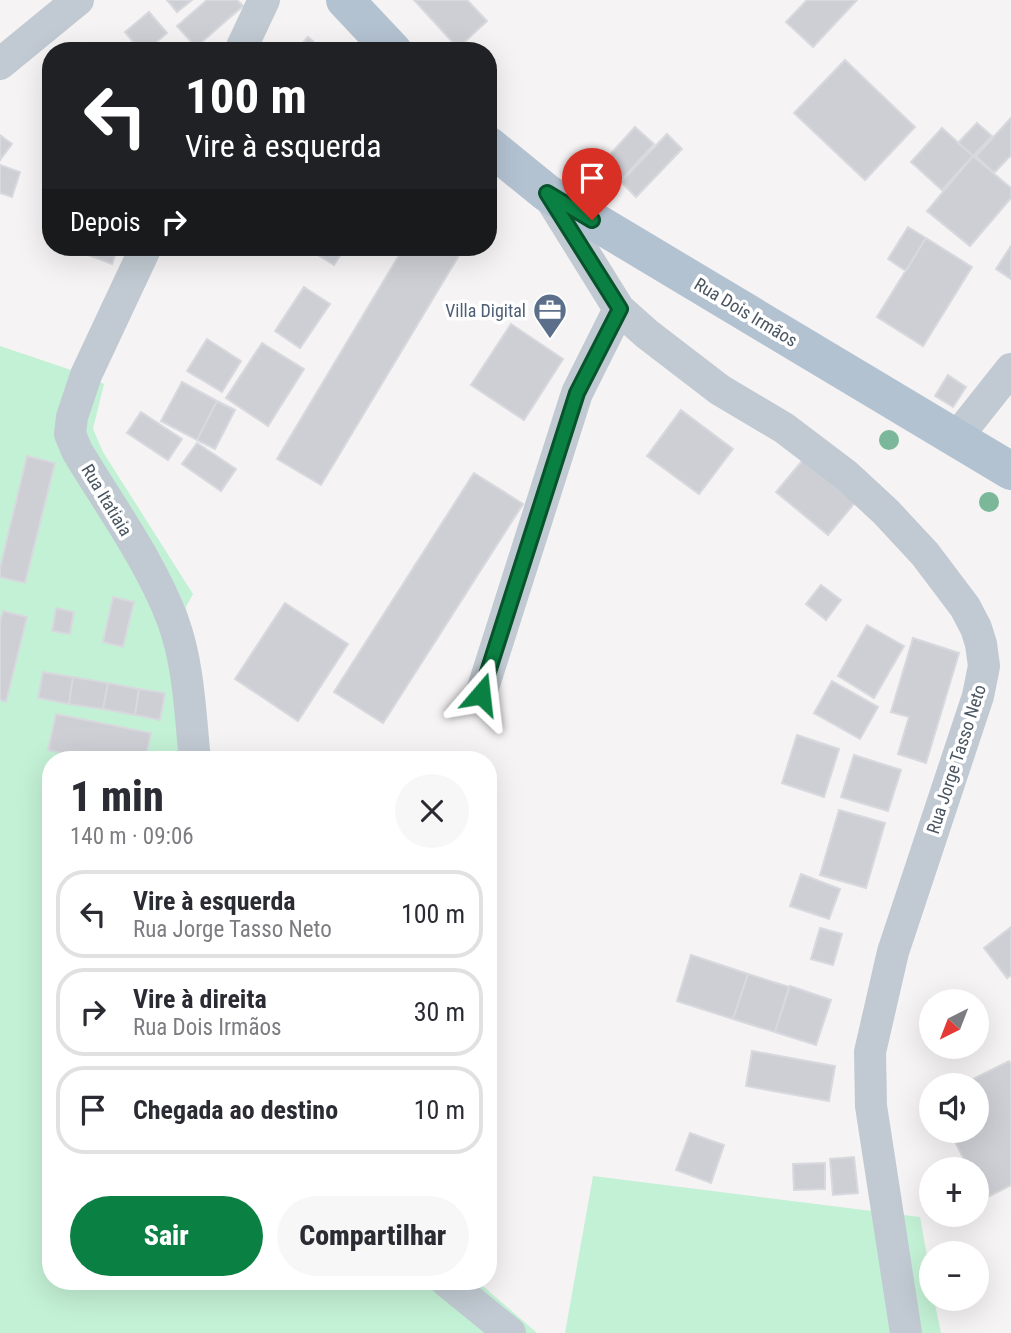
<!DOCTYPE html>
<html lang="pt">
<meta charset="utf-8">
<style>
body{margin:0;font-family:"Roboto Condensed",sans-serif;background:#f7f7f7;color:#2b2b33;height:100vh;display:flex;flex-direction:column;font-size:26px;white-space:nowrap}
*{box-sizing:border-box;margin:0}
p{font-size:23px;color:#7c7c81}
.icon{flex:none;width:38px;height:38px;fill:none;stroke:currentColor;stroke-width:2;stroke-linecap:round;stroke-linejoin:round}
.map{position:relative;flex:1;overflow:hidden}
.side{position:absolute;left:42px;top:751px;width:455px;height:539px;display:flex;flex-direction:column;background:#fff;border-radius:28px;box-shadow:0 7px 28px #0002}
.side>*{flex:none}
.hud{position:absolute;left:42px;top:42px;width:455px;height:214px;border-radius:28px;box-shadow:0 7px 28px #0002;background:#202124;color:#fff;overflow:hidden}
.needle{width:46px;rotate:222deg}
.buttons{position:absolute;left:919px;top:989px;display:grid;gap:14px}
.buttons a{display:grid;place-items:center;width:70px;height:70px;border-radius:50%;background:#fff;box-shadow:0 7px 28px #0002;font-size:35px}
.pin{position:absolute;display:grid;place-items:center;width:60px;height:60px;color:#fff;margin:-72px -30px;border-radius:50% 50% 50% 0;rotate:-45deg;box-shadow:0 0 7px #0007}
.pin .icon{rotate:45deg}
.me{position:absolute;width:77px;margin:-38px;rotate:17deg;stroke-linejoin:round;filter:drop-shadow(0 0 5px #0008)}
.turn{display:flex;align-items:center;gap:24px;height:147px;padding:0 28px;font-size:32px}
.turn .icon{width:91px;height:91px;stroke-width:2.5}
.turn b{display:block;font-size:49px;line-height:60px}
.then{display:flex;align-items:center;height:66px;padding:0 28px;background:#0003;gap:14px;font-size:26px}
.round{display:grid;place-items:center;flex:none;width:74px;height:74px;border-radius:37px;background:#f7f7f7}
.summary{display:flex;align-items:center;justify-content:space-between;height:119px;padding:0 28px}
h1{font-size:42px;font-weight:800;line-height:52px}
.cta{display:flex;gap:14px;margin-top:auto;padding:14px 28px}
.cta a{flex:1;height:80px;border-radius:42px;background:#0b8043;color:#fff;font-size:28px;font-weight:800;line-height:80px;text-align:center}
.cta a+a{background:#f7f7f7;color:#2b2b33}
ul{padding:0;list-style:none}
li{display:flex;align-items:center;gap:21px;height:88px;margin:0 14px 10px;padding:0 14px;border:4px solid #e1e1e2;border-radius:28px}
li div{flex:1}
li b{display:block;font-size:26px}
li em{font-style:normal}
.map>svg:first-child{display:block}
.green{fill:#c3f1d5}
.building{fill:#cdcfd5;stroke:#d7d9de;stroke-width:2}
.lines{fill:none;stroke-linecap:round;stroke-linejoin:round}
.minor{stroke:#c1cad2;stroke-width:32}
.major{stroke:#b3c2d1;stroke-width:38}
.tree{fill:#7bb799}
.route-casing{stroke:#07532c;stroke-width:18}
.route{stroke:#0b8043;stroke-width:12}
.labels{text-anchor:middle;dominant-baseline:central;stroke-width:7;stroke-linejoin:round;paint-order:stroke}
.service-label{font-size:18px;fill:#4e5e75;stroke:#fff;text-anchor:end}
.street-label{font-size:18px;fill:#4a5661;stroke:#fff}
</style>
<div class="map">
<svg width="1011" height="1333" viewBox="0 0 1011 1333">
<rect width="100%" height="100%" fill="#f5f3f3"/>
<!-- green -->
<path class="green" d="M 0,346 L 86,375 L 104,384 L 93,429 L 103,452 L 193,594 L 186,607 L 208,759 L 51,760 L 51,1281 L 477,1281 L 537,1333 L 0,1333 Z
M 593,1176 L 920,1217 L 931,1279 L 931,1298 L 934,1299 L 941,1333 L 565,1333 Z"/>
<!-- building -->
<path class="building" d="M 167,0 L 192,0 L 177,12 Z
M 207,0 L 237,0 L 243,6 L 196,47 L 177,26 Z
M 414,0 L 467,0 L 487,21 L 458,48 Z
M 807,0 L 857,0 L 813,47 L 786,22 Z
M 149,12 L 167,33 L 146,51 L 141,51 L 125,32 Z
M 308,37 L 324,51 L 296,51 Z
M 845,60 L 915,127 L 865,180 L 794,113 Z
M 1011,118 L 1011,155 L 994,173 L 976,156 Z
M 977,123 L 992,136 L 973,156 L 958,143 Z
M 635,127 L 654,144 L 615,187 L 596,170 Z
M 942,128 L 973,156 L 942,190 L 911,162 Z
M 667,134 L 682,149 L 636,197 L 621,182 Z
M 0,135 L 12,144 L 0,160 Z
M 973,156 L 1011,188 L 1011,198 L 970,246 L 927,211 Z
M 0,165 L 20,172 L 12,197 L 0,193 Z
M 908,227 L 926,238 L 906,271 L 888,259 Z
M 926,238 L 972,267 L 923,346 L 877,317 Z
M 1011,246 L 1011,279 L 996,269 Z
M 67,247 L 118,247 L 112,264 Z
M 305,247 L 346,247 L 334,265 Z
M 404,247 L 464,247 L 321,485 L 277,459 Z
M 304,287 L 330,304 L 300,348 L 275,331 Z
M 511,324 L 563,359 L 524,420 L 471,385 Z
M 207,339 L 241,361 L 222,392 L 187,371 Z
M 262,343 L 304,369 L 268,426 L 226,398 Z
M 948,375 L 966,387 L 953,407 L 935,396 Z
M 182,382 L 217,401 L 197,440 L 161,421 Z
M 217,401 L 235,410 L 215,449 L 197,440 Z
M 681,410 L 733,449 L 699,494 L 647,456 Z
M 141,412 L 182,439 L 168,460 L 127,433 Z
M 197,443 L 236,469 L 221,491 L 182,464 Z
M 807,455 L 858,499 L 828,535 L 776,492 Z
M 27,456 L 55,463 L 25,583 L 0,577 L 0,568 Z
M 474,473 L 523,504 L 383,723 L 334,692 Z
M 821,585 L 841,600 L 826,620 L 806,604 Z
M 113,597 L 134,602 L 123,647 L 103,642 Z
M 285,603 L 348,644 L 298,721 L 235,679 Z
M 56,608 L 74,612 L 70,634 L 52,631 Z
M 3,611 L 27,617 L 6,702 L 0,700 L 0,622 Z
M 867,625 L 904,646 L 874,698 L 838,676 Z
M 913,638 L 959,653 L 926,763 L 898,754 L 909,717 L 891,712 Z
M 43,672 L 73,677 L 69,704 L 38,698 Z
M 73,677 L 108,683 L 103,709 L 69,704 Z
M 832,681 L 878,707 L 860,739 L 814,713 Z
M 108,683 L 139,689 L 135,715 L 103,709 Z
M 139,689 L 165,693 L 160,720 L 135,715 Z
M 56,714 L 151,733 L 145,760 L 93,760 L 48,750 Z
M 797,735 L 839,749 L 824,797 L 782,783 Z
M 854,755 L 901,770 L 888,811 L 841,797 Z
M 839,810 L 885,823 L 866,888 L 820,875 Z
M 801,874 L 840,889 L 829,919 L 790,906 Z
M 1011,927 L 1011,975 L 1007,978 L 984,948 Z
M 820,928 L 842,934 L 833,965 L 811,959 Z
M 691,955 L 748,974 L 733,1019 L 677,1001 Z
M 748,974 L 789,987 L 775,1032 L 733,1019 Z
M 790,986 L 831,1000 L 816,1045 L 775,1032 Z
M 752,1051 L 835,1066 L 829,1101 L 746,1086 Z
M 1009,1061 L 1011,1065 L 1011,1185 L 984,1199 L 976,1185 L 976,1169 L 969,1169 L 949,1130 L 976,1130 L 976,1085 L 961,1085 Z
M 690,1133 L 724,1145 L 711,1183 L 676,1170 Z
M 854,1157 L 858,1193 L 833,1195 L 830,1159 Z
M 825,1163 L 825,1189 L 794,1190 L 793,1164 Z"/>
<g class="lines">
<!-- minor -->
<path class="minor" d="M 240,51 L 264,0
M 0,64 L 78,0
M 547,193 L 619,309 L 647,334 L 720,390 L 784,428 L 846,475 L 886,512 L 925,554 L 965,607 L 976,628 L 981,644 L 984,666 L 978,696 L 893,952 L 870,1052 L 871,1106 L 906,1333
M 146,247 L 86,375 L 72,417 L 70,434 L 77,451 C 110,506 150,560 173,621 C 189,665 190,713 195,760
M 957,437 L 1011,369
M 481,694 L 577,393 L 619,309
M 446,1281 L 510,1333"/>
<!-- major -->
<path class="major" d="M 345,0 L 393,51
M 488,145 L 547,193 L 1011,471"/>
</g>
<!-- trees -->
<g class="tree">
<circle cx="889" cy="440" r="10"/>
<circle cx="989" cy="502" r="10"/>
</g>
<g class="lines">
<!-- route casing -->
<g class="route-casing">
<path id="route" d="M 481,694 L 577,393 L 620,309 L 547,193 L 592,220"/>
</g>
<!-- route -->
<use href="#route" class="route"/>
</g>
<!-- icons -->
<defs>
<g id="office-pin" transform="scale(1.75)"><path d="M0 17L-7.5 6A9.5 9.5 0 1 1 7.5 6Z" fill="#5c6f8a" stroke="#fff"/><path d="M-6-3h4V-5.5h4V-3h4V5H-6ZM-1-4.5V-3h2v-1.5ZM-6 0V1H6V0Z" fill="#fff"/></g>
</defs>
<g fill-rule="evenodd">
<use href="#office-pin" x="550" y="310"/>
</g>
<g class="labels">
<!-- service labels -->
<g class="service-label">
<text x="526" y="310">Villa Digital</text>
</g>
<!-- street labels -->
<g class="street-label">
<text transform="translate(746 312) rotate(31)">Rua Dois Irmãos</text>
<text transform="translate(107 500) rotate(59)">Rua Itatiaia</text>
<text transform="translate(956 759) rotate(-72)">Rua Jorge Tasso Neto</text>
</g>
</g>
</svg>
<div class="buttons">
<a><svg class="needle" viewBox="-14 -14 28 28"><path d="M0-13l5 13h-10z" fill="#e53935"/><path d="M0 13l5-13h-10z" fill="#7c7c81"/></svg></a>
<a><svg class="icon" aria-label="sound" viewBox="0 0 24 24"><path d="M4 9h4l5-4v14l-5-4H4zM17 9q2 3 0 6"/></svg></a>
<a>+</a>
<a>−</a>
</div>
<div class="pin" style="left:592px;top:220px;background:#d93025"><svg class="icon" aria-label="arrive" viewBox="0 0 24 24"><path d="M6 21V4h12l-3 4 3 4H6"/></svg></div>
<svg class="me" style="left:481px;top:694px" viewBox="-20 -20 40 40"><path d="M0-17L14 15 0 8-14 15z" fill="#0b8043" stroke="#fff" stroke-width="4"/></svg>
<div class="hud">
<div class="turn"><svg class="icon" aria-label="left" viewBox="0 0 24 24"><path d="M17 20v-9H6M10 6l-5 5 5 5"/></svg><div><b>100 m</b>Vire à esquerda</div></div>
<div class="then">Depois<svg class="icon" aria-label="right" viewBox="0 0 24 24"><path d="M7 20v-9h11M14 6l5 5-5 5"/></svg></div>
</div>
<section class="side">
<div class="summary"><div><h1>1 min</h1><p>140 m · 09:06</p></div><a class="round"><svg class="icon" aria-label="close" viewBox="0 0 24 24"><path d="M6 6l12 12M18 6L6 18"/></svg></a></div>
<ul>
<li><svg class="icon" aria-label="left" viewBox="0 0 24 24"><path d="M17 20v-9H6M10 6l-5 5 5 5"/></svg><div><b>Vire à esquerda</b><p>Rua Jorge Tasso Neto</p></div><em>100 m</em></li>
<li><svg class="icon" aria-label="right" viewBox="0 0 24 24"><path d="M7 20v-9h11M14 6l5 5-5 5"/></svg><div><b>Vire à direita</b><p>Rua Dois Irmãos</p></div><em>30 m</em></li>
<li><svg class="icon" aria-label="arrive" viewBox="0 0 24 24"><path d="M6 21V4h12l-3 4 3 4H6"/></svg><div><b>Chegada ao destino</b></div><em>10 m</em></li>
</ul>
<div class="cta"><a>Sair</a><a>Compartilhar</a></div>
</section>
</div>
